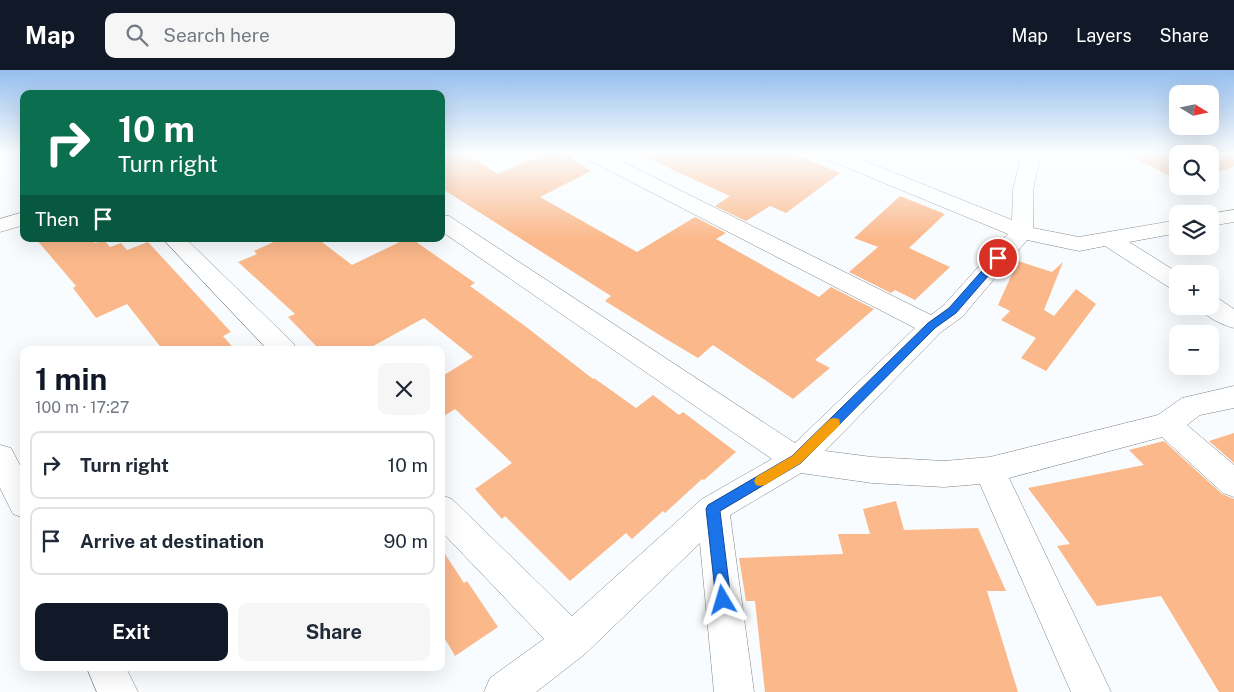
<!DOCTYPE html>
<meta charset="utf-8">
<style>
body{margin:0;font-family:"Public Sans",sans-serif;background:#f6f6f7;color:#1f2937;height:100vh;display:flex;flex-direction:column;font-size:19px;white-space:nowrap}
*{box-sizing:border-box;margin:0}
p{font-size:16px;color:#747a83}
.icon{flex:none;width:28px;height:28px;fill:none;stroke:currentColor;stroke-width:2;stroke-linecap:round;stroke-linejoin:round}
.map{position:relative;flex:1;overflow:hidden}
.panel{position:absolute;left:20px;top:276px;width:425px;height:325px;display:flex;flex-direction:column;background:#fff;border-radius:10px;box-shadow:0 5px 20px #0002}
.panel>*{flex:none}
.banner{position:absolute;left:20px;top:20px;width:425px;height:152px;border-radius:10px;box-shadow:0 5px 20px #0002;background:#0b6e4f;color:#fff;overflow:hidden}
.needle{width:32px;rotate:100deg}
.tools{position:absolute;left:1169px;top:15px;display:grid;gap:10px}
.tools a{display:grid;place-items:center;width:50px;height:50px;border-radius:10px;background:#fff;box-shadow:0 5px 20px #0002;font-size:25px}
.pin{position:absolute;display:grid;place-items:center;width:42px;height:42px;color:#fff;margin:-21px;border:2px solid #fff;border-radius:50%;box-shadow:0 1px 5px #0007}
.me{position:absolute;width:55px;margin:-28px;rotate:353deg;stroke-linejoin:round;filter:drop-shadow(0 0 4px #0008)}
.turn{display:flex;align-items:center;gap:18px;height:105px;padding:0 15px;font-size:22px}
.turn .icon{width:65px;height:65px;stroke-width:2.5}
.turn b{display:block;font-size:35px;line-height:42px}
.then{display:flex;align-items:center;height:48px;padding:0 15px;background:#0003;gap:10px;font-size:19px}
.round{display:grid;place-items:center;flex:none;width:52px;height:52px;border-radius:10px;background:#f6f6f7}
.head{display:flex;align-items:center;justify-content:space-between;height:85px;padding:0 15px}
h1{font-size:30px;font-weight:700;line-height:38px;color:#111827}
.action{display:flex;gap:10px;margin-top:auto;padding:10px 15px}
.action a{flex:1;height:58px;border-radius:10px;background:#111827;color:#fff;font-size:20px;font-weight:700;line-height:58px;text-align:center}
.action a+a{background:#f6f6f7;color:#1f2937}
ul{padding:0;list-style:none}
li{display:flex;align-items:center;gap:15px;height:68px;margin:0 10px 8px;padding:0 5px;border:2px solid #e0e1e3;border-radius:10px}
li div{flex:1}
li b{display:block;font-size:19px}
li em{font-style:normal}
header{display:flex;align-items:center;gap:30px;box-sizing:border-box;height:70px;padding:0 25px;background:#111827;color:#fff}
header strong{font-size:24px}
nav{display:flex;gap:28px;margin-inline-start:auto;font-size:18px}
.search{width:350px;height:45px;background:#f6f6f7;display:flex;align-items:center;gap:12px;box-sizing:border-box;padding:0 18px;border-radius:10px;color:#747a83;font-size:19px}
.map>svg:first-child{display:block}
.building{fill:#fbb88a}
.lines{fill:none;stroke-linecap:round;stroke-linejoin:round}
.minor-casing{stroke:#808488;stroke-width:1}
.minor{fill:#fff;fill-rule:evenodd}
.route{fill:#1a73e8;stroke:#114b97}
.slow{fill:#f59e0b}
</style>
<header>
<strong>Map</strong>
<div class="search"><svg class="icon" aria-label="search" viewBox="0 0 24 24"><circle cx="10" cy="10" r="6"/><path d="M15 15l6 6"/></svg>Search here</div>
<nav><a>Map</a><a>Layers</a><a>Share</a></nav>
</header>
<div class="map">
<svg width="1234" height="622" viewBox="0 0 1234 622">
<rect width="100%" height="100%" fill="#f8fcff"/>
<!-- building -->
<path class="building" d="M 441,83 L 465,83 L 498,104 L 547,83 L 562,83 L 591,101 L 540,127 L 637,182 L 695,147 L 726,163 L 716,169 L 819,227 L 831,217 L 874,239 L 815,290 L 830,298 L 793,329 L 713,275 L 698,288 L 666,269 L 605,231 L 611,226 L 441,118 Z
M 636,83 L 791,83 L 840,103 L 786,143 L 770,136 L 746,151 L 715,136 L 730,126 Z
M 1125,83 L 1234,83 L 1234,96 L 1210,105 L 1210,84 L 1178,84 L 1178,110 Z
M 900,126 L 945,144 L 909,178 L 950,197 L 915,230 L 895,220 L 891,223 L 849,202 L 878,177 L 854,168 Z
M 36,169 L 92,169 L 95,173 L 104,170 L 110,177 L 121,173 L 127,180 L 148,172 L 231,262 L 223,266 L 235,280 L 163,280 L 127,234 L 96,248 L 73,218 L 76,216 Z
M 280,169 L 318,169 L 352,195 L 406,169 L 412,169 L 475,213 L 470,216 L 525,256 L 593,309 L 594,308 L 636,338 L 653,325 L 679,345 L 683,342 L 736,382 L 704,410 L 702,409 L 665,443 L 663,441 L 632,469 L 626,463 L 570,511 L 505,446 L 502,449 L 475,419 L 512,393 L 455,339 L 441,348 L 441,307 L 473,287 L 424,248 L 366,280 L 320,280 L 288,247 L 295,244 L 238,192 L 257,184 L 254,181 Z
M 1018,191 L 1052,202 L 1063,192 L 1044,240 L 1054,246 L 1076,219 L 1096,234 L 1046,301 L 1021,288 L 1036,268 L 1001,250 L 1010,241 L 998,235 Z
M 1234,363 L 1234,393 L 1209,371 Z
M 1164,371 L 1222,424 L 1234,429 L 1234,622 L 1219,622 L 1161,526 L 1097,536 L 1057,476 L 1070,474 L 1028,418 L 1144,395 L 1129,380 Z
M 896,431 L 904,460 L 978,458 L 1006,521 L 987,521 L 1018,622 L 765,622 L 755,531 L 746,531 L 739,488 L 843,484 L 838,464 L 870,464 L 863,439 Z
M 441,478 L 464,513 L 467,511 L 498,557 L 455,586 L 441,562 Z"/>
<g class="lines">
<!-- minor casing -->
<g class="minor-casing">
<path id="minor" d="M 581,83 L 605,83 L 931,245 L 944,235 L 1008,164 L 821,87 L 819,83 L 845,83 L 1012,150 L 1013,120 L 1022,83 L 1041,83 L 1033,120 L 1033,158 L 1079,167 L 1178,150 L 1178,163 L 1129,172 L 1180,204 L 1178,204 L 1178,220 L 1170,218 L 1105,176 L 1079,181 L 1027,170 L 962,247 L 941,262 L 825,381 L 872,387 L 944,391 L 990,387 L 1158,345 L 1182,328 L 1234,316 L 1234,338 L 1200,345 L 1187,355 L 1234,395 L 1234,427 L 1223,423 L 1162,367 L 1009,408 L 1111,622 L 1071,622 L 980,414 L 944,417 L 872,413 L 801,403 L 730,445 L 754,622 L 714,622 L 700,473 L 585,584 L 536,622 L 484,622 L 490,608 L 544,569 L 441,461 L 441,425 L 452,429 L 572,546 L 702,429 L 772,389 L 441,161 L 441,145 L 449,146 L 795,373 L 915,258 L 583,87 Z
M 1234,140 L 1234,152 L 1210,156 L 1209,144 Z
M 24,142 L 24,155 L 0,162 L 0,149 Z
M 163,169 L 186,169 L 293,273 L 297,280 L 268,280 Z
M 1210,227 L 1219,229 L 1234,239 L 1234,258 C 1222,255 1205,247 1198,236 L 1210,236 Z
M 0,375 L 11,378 L 24,403 L 24,448 L 13,444 L 0,418 Z
M 87,598 L 126,598 L 138,622 L 97,622 Z"/>
</g>
<!-- minor -->
<use href="#minor" class="minor"/>
</g>
<!-- sky -->
<linearGradient id="sky" x2="0" y2="1"><stop stop-color="#95beed"/><stop offset="0.49" stop-color="#fcfeff"/><stop offset="1" stop-color="#fcfeff" stop-opacity="0"/></linearGradient>
<rect width="1234" height="170" fill="url(#sky)"/>
<!-- route -->
<path class="route" d="M 998,185 L 1003,188 L 1002,190 L 956,243 L 935,258 L 801,393 L 720,441 L 731,530 L 729,535 L 723,537 L 718,535 L 716,530 L 706,439 L 708,435 L 792,386 L 928,253 L 949,238 L 995,186 Z"/>
<!-- slow -->
<path class="slow" d="M 834,348 L 839,349 L 840,353 L 839,356 L 801,393 L 765,415 L 760,416 L 756,415 L 754,411 L 756,407 L 792,386 L 830,349 Z"/>
</svg>
<div class="tools">
<a><svg class="needle" viewBox="-14 -14 28 28"><path d="M0-13l5 13h-10z" fill="#e53935"/><path d="M0 13l5-13h-10z" fill="#747a83"/></svg></a>
<a><svg class="icon" aria-label="search" viewBox="0 0 24 24"><circle cx="10" cy="10" r="6"/><path d="M15 15l6 6"/></svg></a>
<a><svg class="icon" aria-label="layers" viewBox="0 0 24 24"><path d="M12 4l9 5-9 5-9-5zM3 14l9 5 9-5"/></svg></a>
<a>+</a>
<a>−</a>
</div>
<div class="pin" style="left:998px;top:188px;background:#d93025"><svg class="icon" aria-label="arrive" viewBox="0 0 24 24"><path d="M6 21V4h12l-3 4 3 4H6"/></svg></div>
<svg class="me" style="left:723px;top:530px" viewBox="-20 -20 40 40"><path d="M0-17L14 15 0 8-14 15z" fill="#1a73e8" stroke="#fff" stroke-width="4"/></svg>
<div class="banner">
<div class="turn"><svg class="icon" aria-label="right" viewBox="0 0 24 24"><path d="M7 20v-9h11M14 6l5 5-5 5"/></svg><div><b>10 m</b>Turn right</div></div>
<div class="then">Then<svg class="icon" aria-label="arrive" viewBox="0 0 24 24"><path d="M6 21V4h12l-3 4 3 4H6"/></svg></div>
</div>
<section class="panel">
<div class="head"><div><h1>1 min</h1><p>100 m · 17:27</p></div><a class="round"><svg class="icon" aria-label="close" viewBox="0 0 24 24"><path d="M6 6l12 12M18 6L6 18"/></svg></a></div>
<ul>
<li><svg class="icon" aria-label="right" viewBox="0 0 24 24"><path d="M7 20v-9h11M14 6l5 5-5 5"/></svg><div><b>Turn right</b></div><em>10 m</em></li>
<li><svg class="icon" aria-label="arrive" viewBox="0 0 24 24"><path d="M6 21V4h12l-3 4 3 4H6"/></svg><div><b>Arrive at destination</b></div><em>90 m</em></li>
</ul>
<div class="action"><a>Exit</a><a>Share</a></div>
</section>
</div>
